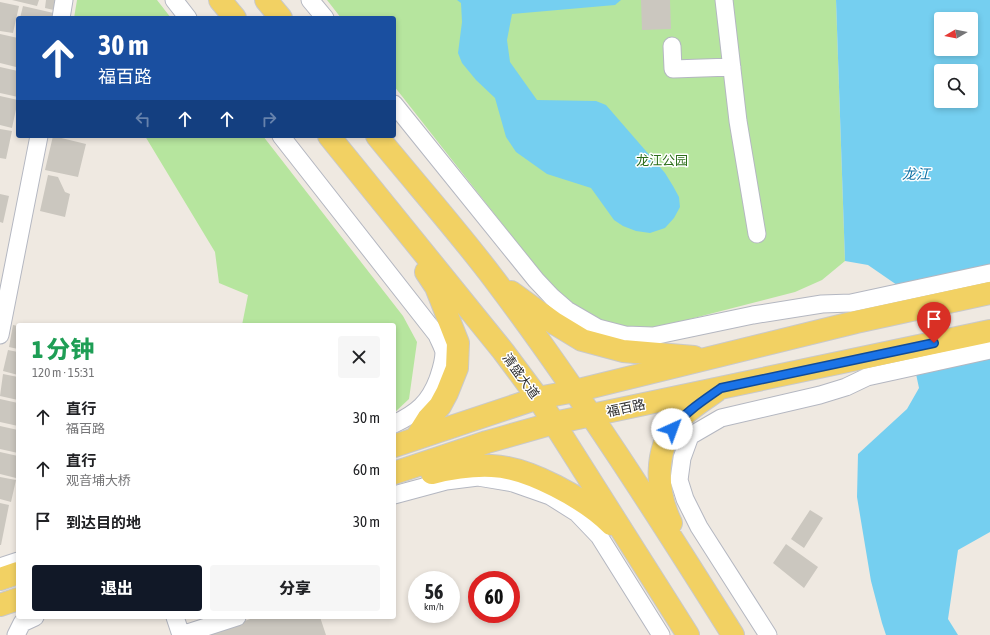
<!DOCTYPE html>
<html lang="zh">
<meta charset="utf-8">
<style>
body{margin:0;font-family:"Asap Condensed","Noto Sans SC",sans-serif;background:#f6f6f6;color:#202124;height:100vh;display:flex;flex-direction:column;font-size:15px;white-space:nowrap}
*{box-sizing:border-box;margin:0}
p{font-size:13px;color:#757577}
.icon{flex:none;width:22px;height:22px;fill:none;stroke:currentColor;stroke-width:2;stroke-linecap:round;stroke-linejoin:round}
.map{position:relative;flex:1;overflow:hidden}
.details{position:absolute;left:16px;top:323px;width:380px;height:296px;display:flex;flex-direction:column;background:#fff;border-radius:4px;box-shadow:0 2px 6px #0003}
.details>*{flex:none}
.hud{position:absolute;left:16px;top:16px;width:380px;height:122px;border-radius:4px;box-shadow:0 2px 6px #0003;background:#1a4fa0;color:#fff;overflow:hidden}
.needle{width:26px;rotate:260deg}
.controls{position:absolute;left:934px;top:12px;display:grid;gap:8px}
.controls a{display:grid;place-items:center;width:44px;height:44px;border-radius:4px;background:#fff;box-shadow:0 2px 6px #0003;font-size:20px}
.speed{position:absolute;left:408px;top:571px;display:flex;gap:8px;font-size:20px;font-weight:700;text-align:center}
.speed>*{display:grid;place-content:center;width:52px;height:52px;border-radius:50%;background:#fff;box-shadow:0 2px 6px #0003;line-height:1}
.speed small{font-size:10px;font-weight:400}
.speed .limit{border:6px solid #d22;background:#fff;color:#111}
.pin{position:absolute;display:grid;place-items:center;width:34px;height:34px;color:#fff;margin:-41px -17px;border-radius:50% 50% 50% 0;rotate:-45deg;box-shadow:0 0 4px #0007}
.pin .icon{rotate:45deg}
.me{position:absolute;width:44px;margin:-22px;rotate:43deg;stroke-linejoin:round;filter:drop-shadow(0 0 3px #0008)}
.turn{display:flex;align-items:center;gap:14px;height:84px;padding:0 16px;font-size:18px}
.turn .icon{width:52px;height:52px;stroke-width:2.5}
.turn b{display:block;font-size:28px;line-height:34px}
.lanes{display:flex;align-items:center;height:38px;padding:0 16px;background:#0003;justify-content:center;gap:20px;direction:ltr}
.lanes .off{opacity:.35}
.round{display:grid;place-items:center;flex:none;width:42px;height:42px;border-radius:4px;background:#f6f6f6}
.overview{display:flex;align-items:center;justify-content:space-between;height:68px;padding:0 16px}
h1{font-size:24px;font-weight:800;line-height:30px;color:#1e9e55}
.primary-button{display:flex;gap:8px;margin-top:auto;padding:8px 16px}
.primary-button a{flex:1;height:46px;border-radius:4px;background:#111827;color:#fff;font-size:16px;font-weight:800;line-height:46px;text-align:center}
.primary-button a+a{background:#f6f6f6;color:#202124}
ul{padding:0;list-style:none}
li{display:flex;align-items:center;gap:12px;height:52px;padding:0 16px}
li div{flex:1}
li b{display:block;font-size:15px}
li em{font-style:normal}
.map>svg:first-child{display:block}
.green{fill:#b6e59e}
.water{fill:#75cff0;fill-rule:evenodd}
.pier{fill:#efe9e1}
.building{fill:#cbc7bf}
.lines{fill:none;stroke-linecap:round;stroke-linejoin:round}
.minor-casing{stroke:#b4b7c1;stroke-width:19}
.major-casing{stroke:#c9c9c9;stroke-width:24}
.minor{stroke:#fff;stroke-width:17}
.major{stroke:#f2d163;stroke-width:22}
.route-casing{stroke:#114b97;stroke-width:10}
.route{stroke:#1a73e8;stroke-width:7}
.labels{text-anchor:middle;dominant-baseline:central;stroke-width:3;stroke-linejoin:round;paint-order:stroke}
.park-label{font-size:13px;fill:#2c6e1b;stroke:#fff}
.street-label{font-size:13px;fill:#2e2e2e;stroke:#fff}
.water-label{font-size:14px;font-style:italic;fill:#0d6fa3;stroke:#fff}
</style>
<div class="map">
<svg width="990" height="635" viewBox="0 0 990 635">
<rect width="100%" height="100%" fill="#efe9e1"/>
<!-- green -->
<path class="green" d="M 77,0 L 157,0 L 171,18 L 74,18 Z
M 327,0 L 836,0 L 845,261 L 822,280 L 795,292 L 655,328 L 610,325 L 598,319 L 562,298 L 540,272 L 394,86 L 394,18 L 341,18 Z
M 145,136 L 263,136 L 403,316 L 417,342 L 409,399 L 394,413 L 394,325 L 242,325 L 248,295 L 219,283 L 215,252 Z"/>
<!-- water -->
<path class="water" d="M 457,0 L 621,0 L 615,5 L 512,14 L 507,40 L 510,62 L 537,100 L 596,101 L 606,105 L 665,173 L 673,186 L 679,197 L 680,207 L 674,218 L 665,228 L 650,233 L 636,231 L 623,226 L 614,220 L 591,188 L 547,174 L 516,152 L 506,137 L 495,98 L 476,80 L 462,63 L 458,53 L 462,22 L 461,3 Z
M 836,0 L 990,0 L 990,532 L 958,550 L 948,619 L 958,635 L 886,635 L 882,623 L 871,581 L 857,497 L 858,454 L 907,409 L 919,388 L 897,285 L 868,265 L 845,261 ZM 941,19 L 971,19 L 971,49 L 941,49 ZM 941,71 L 971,71 L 971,101 L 941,101 Z"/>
<!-- pier -->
<path class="pier" d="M 990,270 L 990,357 L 913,373 L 896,290 Z"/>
<!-- building -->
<path class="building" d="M 12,0 L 39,0 L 37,6 Z
M 46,0 L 61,0 L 58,11 L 45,8 Z
M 641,0 L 670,0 L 671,29 L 642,30 Z
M 0,2 L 19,6 L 13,33 L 0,31 Z
M 23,6 L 58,14 L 57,18 L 20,18 Z
M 0,34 L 18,38 L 16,67 L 0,63 Z
M 0,67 L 18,71 L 18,97 L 0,93 Z
M 0,96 L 18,100 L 12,128 L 0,125 Z
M 0,129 L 12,131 L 6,159 L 0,158 Z
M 53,136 L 86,144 L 78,177 L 45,170 Z
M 48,175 L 58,177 L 65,192 L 70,194 L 65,217 L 40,211 Z
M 0,194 L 9,196 L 3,223 L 0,222 Z
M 13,325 L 18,326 L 18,349 L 9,347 Z
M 8,350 L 18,352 L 18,375 L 3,371 Z
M 3,374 L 18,377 L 18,400 L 0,396 Z
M 0,399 L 18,403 L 18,426 L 0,422 Z
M 0,426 L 18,430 L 18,453 L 0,449 Z
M 0,452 L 18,456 L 16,478 L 0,474 Z
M 0,477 L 16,480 L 11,502 L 0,499 Z
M 0,503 L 9,505 L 1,545 L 0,545 Z
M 810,510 L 823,518 L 804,548 L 791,539 Z
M 786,544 L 818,567 L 804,588 L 773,563 Z
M 256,617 L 320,617 L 326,635 L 204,635 Z"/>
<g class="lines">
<!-- minor casing -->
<g class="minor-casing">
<path id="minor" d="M 174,0 L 188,18
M 310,0 L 325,18
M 724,0 L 738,121 L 757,234
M 61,18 L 64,0
M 672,46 L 673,69 L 732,67
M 394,104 L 536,280 L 552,297 L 567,310 L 598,328 L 625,335 L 653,336 L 753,315 L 822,304 L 851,303 L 990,273
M 281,136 L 437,335 C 439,340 443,347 444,352 C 444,362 441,370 438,379 C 429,403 417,413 394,424
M 0,335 L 39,136
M 394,495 L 446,481 L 478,477 L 513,483 L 550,496 L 577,513 L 599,536 L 661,635
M 0,567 L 18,561
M 175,617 L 181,635 L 237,617
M 16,635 L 22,623 L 35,617
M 768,635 L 699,527 L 685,499 L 679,480 L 682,458 L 690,436 L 721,418 L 820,395 L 846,387 L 867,377 L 990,350"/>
</g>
<!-- major casing -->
<g class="major-casing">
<path id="major" d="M 220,0 L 235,18
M 266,0 L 281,18
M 329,136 L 503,351 L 538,398 L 688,635
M 377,136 C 416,184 457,230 494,279 C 580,393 657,514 733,635
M 511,292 L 554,323 L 582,340 L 623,351 L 694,357
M 416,438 L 428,419 L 440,406 L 447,393 L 457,368 L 458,343 L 436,287 L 426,272
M 394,446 L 538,398 L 575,391 L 856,322 L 990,293
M 394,473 L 487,442 L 554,423 L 990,331
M 432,473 C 452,468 471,465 492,466 C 528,467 586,499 611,524
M 671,523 C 656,492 654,451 676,423 C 686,411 702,401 715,392
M 0,579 L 18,573
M 0,605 L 18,599"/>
</g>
<!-- minor -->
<use href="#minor" class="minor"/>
<!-- major -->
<use href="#major" class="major"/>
</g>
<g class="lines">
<!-- route casing -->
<g class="route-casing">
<path id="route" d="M 672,429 C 685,412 704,400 721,388 L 934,343"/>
</g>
<!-- route -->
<use href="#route" class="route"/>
</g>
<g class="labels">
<!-- park labels -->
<g class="park-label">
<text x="662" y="160">龙江公园</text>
</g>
<!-- street labels -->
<g class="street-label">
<text transform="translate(521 376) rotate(54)">清盛大道</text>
<text transform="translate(626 408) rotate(-12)">福百路</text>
</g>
<!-- water labels -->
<g class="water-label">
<text x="916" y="174">龙江</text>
</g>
</g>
</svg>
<div class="controls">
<a><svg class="needle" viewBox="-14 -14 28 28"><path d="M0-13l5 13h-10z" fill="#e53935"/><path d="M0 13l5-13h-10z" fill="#757577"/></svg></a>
<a><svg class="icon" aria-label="search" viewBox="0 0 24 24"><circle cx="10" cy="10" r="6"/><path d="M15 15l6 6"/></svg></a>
</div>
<div class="speed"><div>56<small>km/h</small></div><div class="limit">60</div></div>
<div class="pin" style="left:934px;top:343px;background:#d93025"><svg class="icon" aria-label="arrive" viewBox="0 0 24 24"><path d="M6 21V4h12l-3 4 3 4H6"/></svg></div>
<svg class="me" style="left:672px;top:429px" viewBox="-20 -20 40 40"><circle r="19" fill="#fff"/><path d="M0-13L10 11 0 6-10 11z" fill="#1a73e8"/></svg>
<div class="hud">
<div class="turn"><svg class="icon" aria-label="ahead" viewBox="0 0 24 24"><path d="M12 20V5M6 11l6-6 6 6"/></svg><div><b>30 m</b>福百路</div></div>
<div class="lanes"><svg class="icon off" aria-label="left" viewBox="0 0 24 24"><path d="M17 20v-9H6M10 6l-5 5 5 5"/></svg><svg class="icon" aria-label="ahead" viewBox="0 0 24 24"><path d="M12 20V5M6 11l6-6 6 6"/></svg><svg class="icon" aria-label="ahead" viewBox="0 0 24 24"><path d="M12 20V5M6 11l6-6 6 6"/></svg><svg class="icon off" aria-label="right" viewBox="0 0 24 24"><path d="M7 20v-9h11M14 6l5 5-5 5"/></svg></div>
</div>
<section class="details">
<div class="overview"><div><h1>1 分钟</h1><p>120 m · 15:31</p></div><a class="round"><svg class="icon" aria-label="close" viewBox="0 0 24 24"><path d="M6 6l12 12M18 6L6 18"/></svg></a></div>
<ul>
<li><svg class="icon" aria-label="ahead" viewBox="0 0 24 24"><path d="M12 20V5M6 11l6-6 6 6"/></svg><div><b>直行</b><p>福百路</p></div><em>30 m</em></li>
<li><svg class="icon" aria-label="ahead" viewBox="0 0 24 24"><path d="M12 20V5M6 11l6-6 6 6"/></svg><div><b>直行</b><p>观音埔大桥</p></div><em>60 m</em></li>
<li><svg class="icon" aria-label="arrive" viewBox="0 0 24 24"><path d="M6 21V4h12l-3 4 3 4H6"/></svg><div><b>到达目的地</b></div><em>30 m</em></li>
</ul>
<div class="primary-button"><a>退出</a><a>分享</a></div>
</section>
</div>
